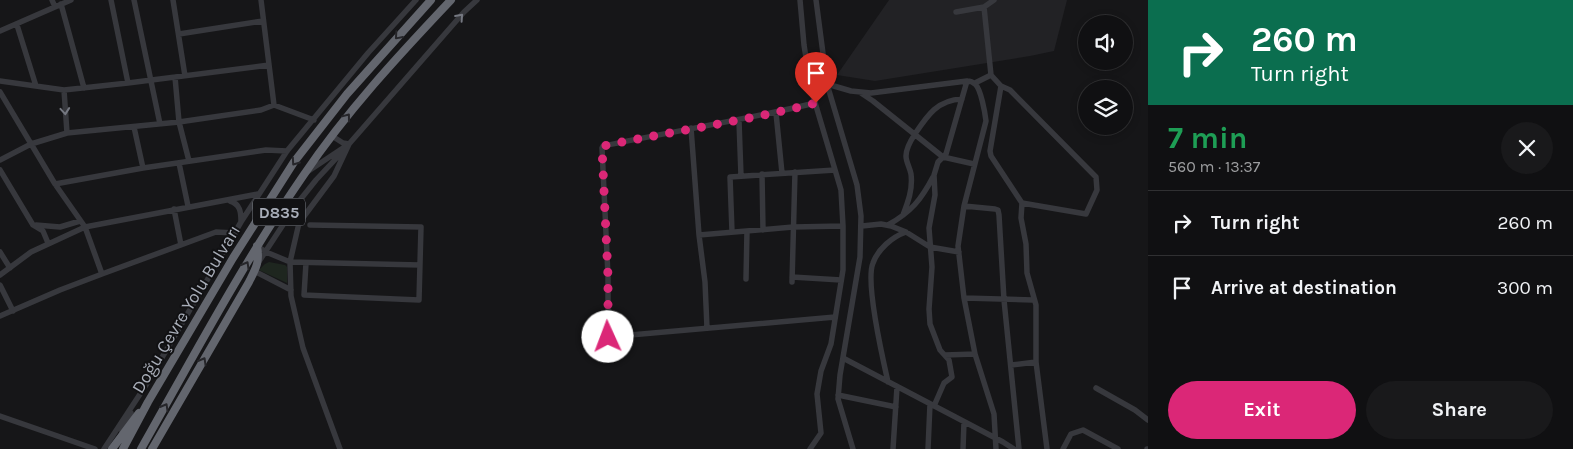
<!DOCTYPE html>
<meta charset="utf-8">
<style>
body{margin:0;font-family:Karla,sans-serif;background:#19191b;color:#f1f3f6;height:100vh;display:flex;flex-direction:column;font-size:19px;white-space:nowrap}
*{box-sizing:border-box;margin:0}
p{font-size:16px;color:#9c9d9f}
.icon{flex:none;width:28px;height:28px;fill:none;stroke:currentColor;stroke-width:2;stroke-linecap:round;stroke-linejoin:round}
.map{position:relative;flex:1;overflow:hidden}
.sheet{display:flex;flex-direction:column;background:#101012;width:425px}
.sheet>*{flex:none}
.banner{background:#0b6e4f;color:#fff;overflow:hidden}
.controls{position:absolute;left:1078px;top:15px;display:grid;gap:10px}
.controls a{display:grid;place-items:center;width:55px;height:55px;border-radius:50%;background:#101012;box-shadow:0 2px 8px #0003,0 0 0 1px #303032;font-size:25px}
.pin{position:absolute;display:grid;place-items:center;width:42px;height:42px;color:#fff;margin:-51px -21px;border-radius:50% 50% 50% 0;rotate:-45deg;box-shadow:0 0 5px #0007}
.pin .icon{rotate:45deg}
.me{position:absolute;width:55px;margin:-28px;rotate:358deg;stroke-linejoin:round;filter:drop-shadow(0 0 4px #0008)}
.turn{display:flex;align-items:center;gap:18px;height:105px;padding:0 20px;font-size:22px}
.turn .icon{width:65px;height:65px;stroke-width:2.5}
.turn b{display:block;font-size:35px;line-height:42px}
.round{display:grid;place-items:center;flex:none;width:52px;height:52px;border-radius:26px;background:#19191b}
.headline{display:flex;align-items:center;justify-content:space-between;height:85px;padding:0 20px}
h1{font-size:30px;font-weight:700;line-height:38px;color:#1e9e55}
.primary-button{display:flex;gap:10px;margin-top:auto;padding:10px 20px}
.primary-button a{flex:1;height:58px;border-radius:30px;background:#db2777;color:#fff;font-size:20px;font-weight:700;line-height:58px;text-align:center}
.primary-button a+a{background:#19191b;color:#f1f3f6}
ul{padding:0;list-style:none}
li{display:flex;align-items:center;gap:15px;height:65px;padding:0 20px;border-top:1px solid #303032}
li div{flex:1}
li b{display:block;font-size:19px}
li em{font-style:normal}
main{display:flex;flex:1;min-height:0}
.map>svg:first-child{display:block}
.built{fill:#222225}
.green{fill:#1e261f}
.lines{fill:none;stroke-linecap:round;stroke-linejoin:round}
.minor{stroke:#37383d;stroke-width:5.5}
.highway{stroke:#63666e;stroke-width:8}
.oneway{stroke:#757881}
.oneway2{stroke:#26262a}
.route{stroke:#db2777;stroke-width:9;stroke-dasharray:0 16.2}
.labels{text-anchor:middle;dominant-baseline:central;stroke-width:4;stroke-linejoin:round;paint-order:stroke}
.shield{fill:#111113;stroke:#7b7e86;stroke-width:1}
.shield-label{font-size:16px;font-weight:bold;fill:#a8adb8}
.street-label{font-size:18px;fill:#a8adb8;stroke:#111113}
</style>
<main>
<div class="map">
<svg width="1148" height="449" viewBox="0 0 1148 449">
<rect width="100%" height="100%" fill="#161618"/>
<!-- built -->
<path class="built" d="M 889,0 L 1067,0 L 1054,51 L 1030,56 L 875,81 L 837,75 Z"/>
<!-- green -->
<path class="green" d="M 269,262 L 285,265 L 287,267 L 287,283 L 259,270 L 265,264 Z"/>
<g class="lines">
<!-- minor -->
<path class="minor" d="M 52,0 L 55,7
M 111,0 L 128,83
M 134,0 L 160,124
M 173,0 L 185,76
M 261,0 L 274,105
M 800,0 L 804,45 L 811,89 L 841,190 L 843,226 L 843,270 L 831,344 L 821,371 L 817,394 L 821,433 L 810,449
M 816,0 L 827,84 L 857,185 L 861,216 L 860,257 L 840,375 L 838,399 L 853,449
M 61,4 L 84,88
M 956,12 L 984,7
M 17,25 L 36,86
M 0,31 L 71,0
M 179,34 L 263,21
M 991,75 L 1001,86 L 990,151 L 991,156 L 1022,203 L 1021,218 L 1026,244 L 1027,273 L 1036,305 L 1036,362 L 1047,449
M 175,77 L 179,122 L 189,161
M 0,81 L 64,90 L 128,83 L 269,65
M 975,83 L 991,75 L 984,7 L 994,0
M 1001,86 L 1010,90 L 1096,177 L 1097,190 L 1086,214 L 1022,203
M 811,89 L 827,84 L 851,91 L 871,93 L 967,81 C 969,81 973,82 975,84 C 981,89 985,113 986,121 L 964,206 L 958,246 L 964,298 L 975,354 L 994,414 L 996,449
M 64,90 L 67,133
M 0,92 L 55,184 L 85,227 L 102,274 L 60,290 L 0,316
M 861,93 L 873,101 L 943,157 L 974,164
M 776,113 L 782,173
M 739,121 L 741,176
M 134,127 L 143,168
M 691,128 L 699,235 L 705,282 L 707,328
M 332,136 L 343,143 L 349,144
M 0,160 L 31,144 L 67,133 L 179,122 L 261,110 L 274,105 L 314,120
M 179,163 L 188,206
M 0,170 L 33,225 L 43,231 L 48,243
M 307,172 L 349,144 L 464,12 L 477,0
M 762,174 L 763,230
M 55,184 L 143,168 L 266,150 L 287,151
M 230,201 C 240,204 241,212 241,221
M 964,206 L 995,209 L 998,210 L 999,215 L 1004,300 L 1019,449
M 174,209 L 181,245
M 903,215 C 908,202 913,189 911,174 C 910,168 906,162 906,156 C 906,148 911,140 915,134 C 927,116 937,100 962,99
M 36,225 L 60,227 L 80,221
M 888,225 C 911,212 921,200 933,177
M 862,226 L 881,224 L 891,226 L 906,232 L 930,247 L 959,252
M 732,232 L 730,177 L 835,170
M 699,235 L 793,227 L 843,226
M 257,246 L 266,252 L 290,262 L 420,265
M 0,252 L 10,268
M 258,263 L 296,205 L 316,180 L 343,151
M 306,263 L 304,295 L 419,300 L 421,227 L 310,225
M 254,271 L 291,290
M 102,274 L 216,232 L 235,233
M 0,275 L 31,252 L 85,227 L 258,194
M 792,277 L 841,280
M 746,279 L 747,231
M 792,282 L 795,172
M 0,285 L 13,311
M 964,298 L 1033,300
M 608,337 L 608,276 L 602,148 L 603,146 C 674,131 745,120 815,103
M 596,338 L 835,317
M 945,355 L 975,354
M 843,358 L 1003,442 L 1014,449
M 1011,365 L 1036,362
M 888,382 C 883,360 865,282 873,263 C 878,249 892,237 906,232
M 1096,388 L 1135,410 L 1148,420
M 838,395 L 896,407
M 934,406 L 944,383 L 952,377 L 949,360 L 940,350 L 930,324 L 929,309 L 932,267 L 929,228 L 935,195 L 934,175 L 938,162 L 946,154 L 967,81
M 0,416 L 95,449
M 122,431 L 131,413
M 104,449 L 146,385 L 241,222 L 287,151 L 368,53 L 416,0
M 340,449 L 303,348 L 291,296 L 290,262 L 299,223 L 334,176 L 349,144
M 893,449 L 897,387
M 928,449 L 930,404
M 963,449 L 964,422
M 1063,449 L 1071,434 L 1083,430 L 1118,449
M 1147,449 L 1148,449"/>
<!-- highway -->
<path class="highway" d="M 112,449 L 139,413
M 123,449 L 148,402 L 233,258 L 294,162 L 347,94 L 431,0
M 141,449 C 193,357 243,263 303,176 C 346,112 398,56 451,0
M 152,449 L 249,282 C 256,268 260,262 257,246"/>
</g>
<!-- one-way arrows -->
<defs><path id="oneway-chevron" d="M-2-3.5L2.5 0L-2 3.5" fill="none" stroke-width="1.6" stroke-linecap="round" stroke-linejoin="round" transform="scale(1.25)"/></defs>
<g class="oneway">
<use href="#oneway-chevron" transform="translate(460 17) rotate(-48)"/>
<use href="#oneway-chevron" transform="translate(65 111) rotate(85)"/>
</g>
<g class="oneway2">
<use href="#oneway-chevron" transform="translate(398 36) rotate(131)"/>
<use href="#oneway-chevron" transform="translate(347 117) rotate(-53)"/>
<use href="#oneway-chevron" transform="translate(295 162) rotate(125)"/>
<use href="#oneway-chevron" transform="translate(246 265) rotate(-60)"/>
<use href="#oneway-chevron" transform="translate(203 361) rotate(-60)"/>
<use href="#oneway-chevron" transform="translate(165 407) rotate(-60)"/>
</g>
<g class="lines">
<!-- route -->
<path class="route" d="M 608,337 L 608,276 L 602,148 L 603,146 C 674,131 745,121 816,103"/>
</g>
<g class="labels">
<!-- shield labels -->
<rect class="shield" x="253" y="198.5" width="52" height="27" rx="4"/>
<g class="shield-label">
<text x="279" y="212">D835</text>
</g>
<!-- street labels -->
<g class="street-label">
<text transform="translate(186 309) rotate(-59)">Doğu Çevre Yolu Bulvarı</text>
</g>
</g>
</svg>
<div class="controls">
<a><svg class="icon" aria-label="sound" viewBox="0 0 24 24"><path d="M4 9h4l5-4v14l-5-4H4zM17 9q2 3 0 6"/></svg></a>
<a><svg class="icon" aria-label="layers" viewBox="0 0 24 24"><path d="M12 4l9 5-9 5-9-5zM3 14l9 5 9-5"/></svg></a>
</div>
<div class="pin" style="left:816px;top:103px;background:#d93025"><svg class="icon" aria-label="arrive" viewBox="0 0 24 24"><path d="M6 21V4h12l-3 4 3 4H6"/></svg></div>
<svg class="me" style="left:608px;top:337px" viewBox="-20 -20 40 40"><circle r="19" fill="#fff"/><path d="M0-13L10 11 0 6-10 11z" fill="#db2777"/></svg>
</div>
<section class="sheet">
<div class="banner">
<div class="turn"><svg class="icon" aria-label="right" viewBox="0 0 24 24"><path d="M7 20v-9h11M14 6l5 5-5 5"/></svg><div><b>260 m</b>Turn right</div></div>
</div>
<div class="headline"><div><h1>7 min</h1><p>560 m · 13:37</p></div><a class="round"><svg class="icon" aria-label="close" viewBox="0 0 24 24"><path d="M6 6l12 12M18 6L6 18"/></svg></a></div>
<ul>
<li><svg class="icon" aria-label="right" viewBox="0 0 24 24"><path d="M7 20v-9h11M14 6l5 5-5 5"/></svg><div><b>Turn right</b></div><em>260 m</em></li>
<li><svg class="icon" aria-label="arrive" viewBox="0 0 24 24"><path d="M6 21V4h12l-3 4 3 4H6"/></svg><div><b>Arrive at destination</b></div><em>300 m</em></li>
</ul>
<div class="primary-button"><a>Exit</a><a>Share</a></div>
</section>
</main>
